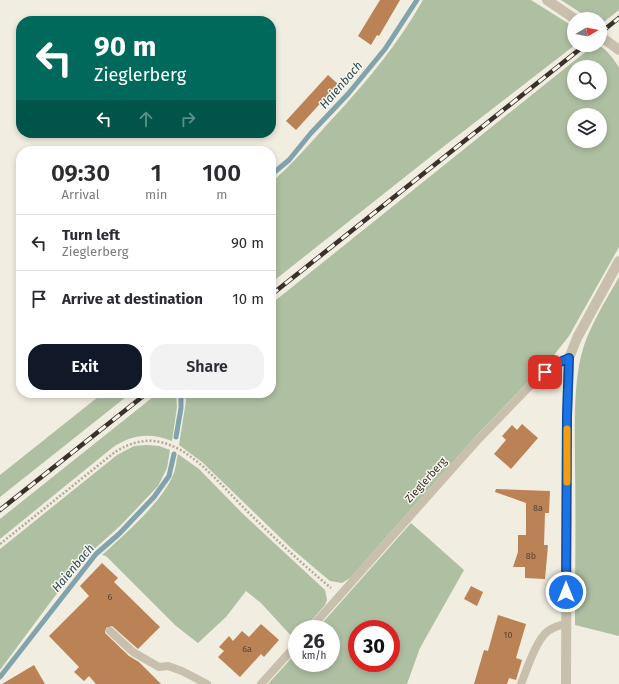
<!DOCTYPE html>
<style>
body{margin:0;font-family:"Fira Sans",sans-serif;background:#f2f2f3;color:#2b2b33;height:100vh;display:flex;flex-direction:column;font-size:15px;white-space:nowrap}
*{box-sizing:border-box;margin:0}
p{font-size:13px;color:#7c7c81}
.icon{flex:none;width:22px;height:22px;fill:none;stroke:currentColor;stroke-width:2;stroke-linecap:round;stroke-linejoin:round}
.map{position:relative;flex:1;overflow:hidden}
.side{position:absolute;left:16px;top:146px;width:260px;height:252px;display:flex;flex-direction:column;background:#fff;border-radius:16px;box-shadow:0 2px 6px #0003}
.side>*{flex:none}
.top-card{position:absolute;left:16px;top:16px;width:260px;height:122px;border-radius:16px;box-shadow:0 2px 6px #0003;background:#00695c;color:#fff;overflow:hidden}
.needle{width:26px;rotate:81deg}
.tools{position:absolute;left:567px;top:12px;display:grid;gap:8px}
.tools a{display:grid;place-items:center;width:40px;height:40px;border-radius:50%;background:#fff;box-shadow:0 2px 6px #0003;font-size:20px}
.speed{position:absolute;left:288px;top:620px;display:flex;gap:8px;font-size:20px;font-weight:700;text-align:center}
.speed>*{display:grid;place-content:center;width:52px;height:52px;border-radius:50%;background:#fff;box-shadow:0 2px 6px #0003;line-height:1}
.speed small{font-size:10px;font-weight:400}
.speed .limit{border:6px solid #d22;background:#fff;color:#111}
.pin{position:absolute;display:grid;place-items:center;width:34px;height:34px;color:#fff;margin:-17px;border-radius:8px;box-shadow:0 2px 6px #0006}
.me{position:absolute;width:44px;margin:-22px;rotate:0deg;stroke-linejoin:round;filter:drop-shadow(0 0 3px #0008)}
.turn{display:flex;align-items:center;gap:14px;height:84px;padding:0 12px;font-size:18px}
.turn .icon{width:52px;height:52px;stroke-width:2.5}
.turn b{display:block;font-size:28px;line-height:34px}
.lanes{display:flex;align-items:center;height:38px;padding:0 12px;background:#0003;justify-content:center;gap:20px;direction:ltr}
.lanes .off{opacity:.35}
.eta{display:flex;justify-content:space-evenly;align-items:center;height:68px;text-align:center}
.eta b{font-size:24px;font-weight:600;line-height:28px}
.cta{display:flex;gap:8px;margin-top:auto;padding:8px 12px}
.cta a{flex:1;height:46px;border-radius:16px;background:#111827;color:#fff;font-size:16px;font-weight:600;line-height:46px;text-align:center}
.cta a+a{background:#f2f2f3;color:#2b2b33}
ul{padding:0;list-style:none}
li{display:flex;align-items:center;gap:12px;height:56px;padding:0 12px;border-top:1px solid #e1e1e2}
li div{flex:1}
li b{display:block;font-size:15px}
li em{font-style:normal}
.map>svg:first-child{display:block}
.green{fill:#afbfa2;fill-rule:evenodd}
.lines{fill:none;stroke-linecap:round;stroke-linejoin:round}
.stream{stroke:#82a2ac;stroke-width:5}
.building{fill:#ba8255}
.path{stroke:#b4aa98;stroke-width:2.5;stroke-dasharray:2 2;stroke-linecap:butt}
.service{stroke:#c8bfad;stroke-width:8}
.minor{stroke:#c8bfad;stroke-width:10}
.rail-casing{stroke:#38322b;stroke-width:4.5}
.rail{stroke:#f9f6ed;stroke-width:3;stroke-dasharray:9;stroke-linecap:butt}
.route-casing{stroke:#114b97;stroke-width:10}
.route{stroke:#1a73e8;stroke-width:7}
.slow{stroke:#f59e0b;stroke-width:7}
.labels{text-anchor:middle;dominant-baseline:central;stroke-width:3;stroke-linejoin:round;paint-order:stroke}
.number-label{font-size:9px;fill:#584636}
.street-label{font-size:11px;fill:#38322b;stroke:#f9f6ed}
.water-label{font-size:12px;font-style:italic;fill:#244955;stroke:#f9f6ed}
</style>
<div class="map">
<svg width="619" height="684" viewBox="0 0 619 684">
<rect width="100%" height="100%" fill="#f1ede1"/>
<!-- green -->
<path class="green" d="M 423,0 L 531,0 L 574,27 L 575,45 L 434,154 L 271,283 L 271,183 C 290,166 307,147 324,128 C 362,87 395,49 423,0 Z
M 561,0 L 619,0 L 619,10 L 600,25 L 600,19 L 590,19 Z
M 594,45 C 605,45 613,59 619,67 L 619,247 L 569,336 L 554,355 L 476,436 L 350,578 L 342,583 L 330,581 L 318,571 L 291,548 L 202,462 L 179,445 L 186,401 L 185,393 L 271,393 L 271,304 ZM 574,67 L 600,67 L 600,93 L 574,93 ZM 574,115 L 600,115 L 600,141 L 574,141 Z
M 619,277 L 619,636 L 575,625 C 575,573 576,520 575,468 C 575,434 573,389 581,356 C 588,328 605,302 619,277 Z
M 103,393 L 131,393 L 0,497 L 0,475 Z
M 158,393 L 176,393 L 177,407 L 172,441 C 149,432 131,435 112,448 L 0,539 L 0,519 Z
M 147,445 L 159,446 L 170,450 L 167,468 L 158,486 L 121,525 L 91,552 L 55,596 L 0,670 L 0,549 L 117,455 L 134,446 Z
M 178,454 L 199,469 L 242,513 L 325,590 L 327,600 L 325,605 L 304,629 L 297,629 L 297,636 L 294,639 L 261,603 L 246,591 L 226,617 L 198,643 L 176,626 L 106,556 L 102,555 C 123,536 163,501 173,475 C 176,469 176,461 178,454 Z
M 411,523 L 464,570 L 420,648 L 407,684 L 268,684 L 297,652 L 297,663 L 331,663 L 331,629 L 317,629 ZM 357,629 L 391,629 L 391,663 L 357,663 Z"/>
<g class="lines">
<!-- stream -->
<path class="stream" d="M 271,175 L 289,160 L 311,133 L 348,94 L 385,49 L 417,0
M 176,437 L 181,408 L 181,393
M 0,677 L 96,554 L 119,534 L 154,497 L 169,476 L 174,454"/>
</g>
<!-- building -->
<path class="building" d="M 380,0 L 400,0 L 379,36 L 377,35 L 371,45 L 358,36 Z
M 328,75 L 338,84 L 296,130 L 286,121 Z
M 522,424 L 538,438 L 511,469 L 494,454 L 506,440 L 502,436 L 512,425 L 517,430 Z
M 496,489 L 550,491 L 549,513 L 545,513 L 544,545 L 548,545 L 545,579 L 525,578 L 525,567 L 513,567 L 518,552 L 518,535 L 526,535 L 526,503 L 495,492 Z
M 102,563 L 118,578 L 114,582 L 160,627 L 138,649 L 112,626 L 106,628 L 105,633 L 129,656 L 139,662 L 161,684 L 96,684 L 89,676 L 84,681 L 74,672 L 79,667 L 49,636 L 89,596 L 80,586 Z
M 471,586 L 483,592 L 477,606 L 464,599 Z
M 498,615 L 526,624 L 516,658 L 522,660 L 516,680 L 509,678 L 507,684 L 474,684 L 484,650 L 488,651 Z
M 261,624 L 279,640 L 264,657 L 261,654 L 240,677 L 218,657 L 224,651 L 219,647 L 229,636 L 233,641 L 242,631 L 249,637 Z
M 34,665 L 45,684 L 2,684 Z"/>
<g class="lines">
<!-- path -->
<path class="path" d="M 0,544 L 115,452 C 133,441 150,437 170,445 C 197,455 225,489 246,510 C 273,537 301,563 331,588"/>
<!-- service -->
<path class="service" d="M 310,629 L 476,442 L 528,388 L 545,372 L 560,362 L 569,358
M 110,631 L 133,652 L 159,667 L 168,666 L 182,671 L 207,684
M 261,684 L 297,644
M 521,684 C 527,669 536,640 548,631 C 554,627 560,625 566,624"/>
<!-- minor -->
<path class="minor" d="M 547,0 L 575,19
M 600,36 L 619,50
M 566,684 L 567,415 L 569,358 L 577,338 L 619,261"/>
<!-- rail casing -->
<g class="rail-casing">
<path id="rail" d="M 600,33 L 619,18
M 271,295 L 585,45
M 0,510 L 147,393"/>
</g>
<!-- rail -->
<use href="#rail" class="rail"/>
</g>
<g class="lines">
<!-- route casing -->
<g class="route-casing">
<path id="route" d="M 545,372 L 560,362 L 569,358 L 567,416 L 566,592"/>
</g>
<!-- route -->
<use href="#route" class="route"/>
<!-- slow -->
<path class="slow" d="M 567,429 L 567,482"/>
</g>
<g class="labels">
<!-- number labels -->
<g class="number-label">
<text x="538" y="508">8a</text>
<text x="531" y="556">8b</text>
<text x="110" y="597">6</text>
<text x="508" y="635">10</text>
<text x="247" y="649">6a</text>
</g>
<!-- street labels -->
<g class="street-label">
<text transform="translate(426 480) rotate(-48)">Zieglerberg</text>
</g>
<!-- water labels -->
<g class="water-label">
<text transform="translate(341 85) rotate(-49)">Haienbach</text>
<text transform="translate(73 568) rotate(-50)">Haienbach</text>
</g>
</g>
</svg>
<div class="tools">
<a><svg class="needle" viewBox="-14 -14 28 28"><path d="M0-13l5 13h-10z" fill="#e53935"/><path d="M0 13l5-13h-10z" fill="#7c7c81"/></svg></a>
<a><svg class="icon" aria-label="search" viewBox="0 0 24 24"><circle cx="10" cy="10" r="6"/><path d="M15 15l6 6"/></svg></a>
<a><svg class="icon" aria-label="layers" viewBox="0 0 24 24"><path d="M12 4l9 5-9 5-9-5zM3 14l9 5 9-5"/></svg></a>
</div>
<div class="speed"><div>26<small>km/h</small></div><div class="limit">30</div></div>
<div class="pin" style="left:545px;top:372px;background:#d93025"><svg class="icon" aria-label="arrive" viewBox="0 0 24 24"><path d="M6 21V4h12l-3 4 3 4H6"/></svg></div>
<svg class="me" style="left:566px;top:592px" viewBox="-20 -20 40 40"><circle r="17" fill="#1a73e8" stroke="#fff" stroke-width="3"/><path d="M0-11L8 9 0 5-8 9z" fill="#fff"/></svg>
<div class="top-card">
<div class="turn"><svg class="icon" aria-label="left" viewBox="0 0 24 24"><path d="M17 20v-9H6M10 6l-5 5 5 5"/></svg><div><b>90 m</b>Zieglerberg</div></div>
<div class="lanes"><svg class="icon" aria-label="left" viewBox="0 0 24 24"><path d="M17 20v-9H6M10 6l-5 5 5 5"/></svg><svg class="icon off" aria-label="ahead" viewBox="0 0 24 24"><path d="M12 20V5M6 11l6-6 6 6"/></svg><svg class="icon off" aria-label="right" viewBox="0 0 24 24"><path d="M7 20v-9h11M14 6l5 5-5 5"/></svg></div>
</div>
<section class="side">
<div class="eta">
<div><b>09:30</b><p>Arrival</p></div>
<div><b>1</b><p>min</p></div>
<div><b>100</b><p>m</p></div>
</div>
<ul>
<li><svg class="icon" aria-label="left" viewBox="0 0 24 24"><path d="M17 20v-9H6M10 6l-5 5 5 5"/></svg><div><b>Turn left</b><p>Zieglerberg</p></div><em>90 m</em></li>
<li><svg class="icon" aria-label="arrive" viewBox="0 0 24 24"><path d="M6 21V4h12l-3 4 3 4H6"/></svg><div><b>Arrive at destination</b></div><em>10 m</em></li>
</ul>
<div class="cta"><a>Exit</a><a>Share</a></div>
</section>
</div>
